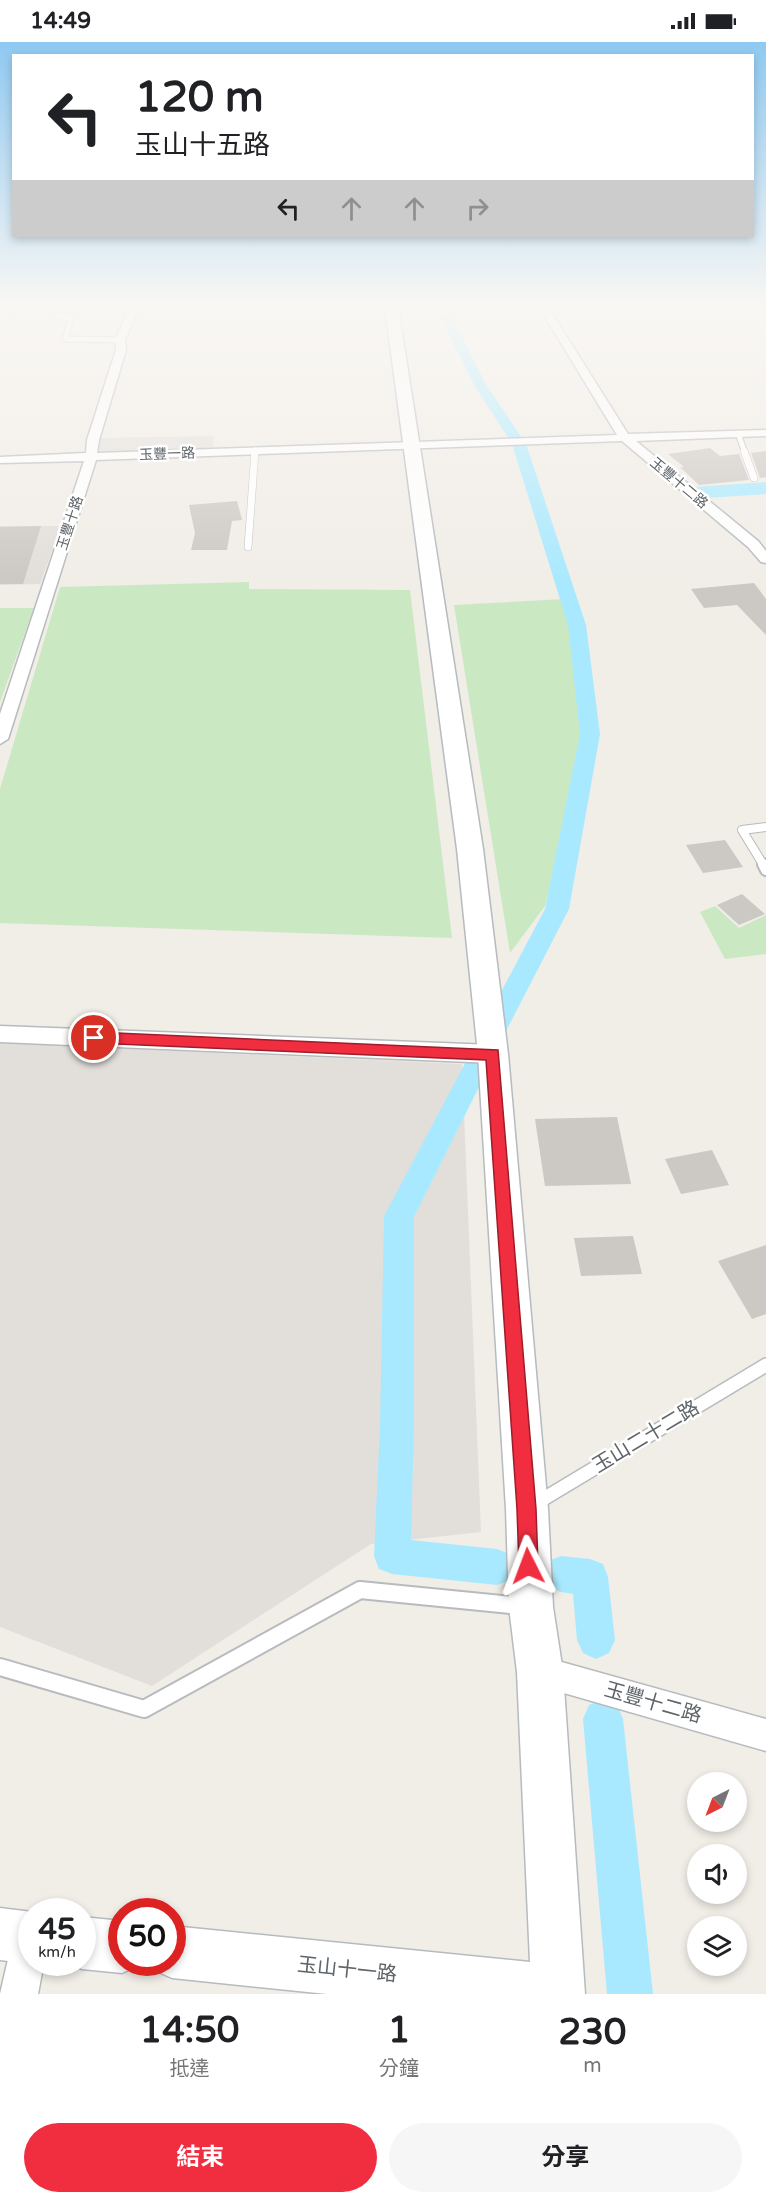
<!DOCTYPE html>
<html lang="zh-TW">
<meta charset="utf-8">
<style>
body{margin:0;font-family:"Varela Round","Noto Sans TC",sans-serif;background:#f6f6f6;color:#202124;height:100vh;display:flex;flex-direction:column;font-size:22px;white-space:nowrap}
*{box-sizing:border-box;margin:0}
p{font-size:20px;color:#757577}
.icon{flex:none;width:33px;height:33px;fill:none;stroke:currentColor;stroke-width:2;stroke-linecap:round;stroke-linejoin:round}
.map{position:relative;height:1952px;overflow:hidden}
.sheet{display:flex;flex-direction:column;background:#fff;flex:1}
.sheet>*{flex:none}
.banner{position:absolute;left:12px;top:12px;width:742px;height:183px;border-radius:0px;box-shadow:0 3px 9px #0003;background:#fff;color:#202124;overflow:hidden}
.needle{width:39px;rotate:222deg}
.fabs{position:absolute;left:687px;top:1730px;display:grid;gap:12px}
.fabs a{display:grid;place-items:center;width:60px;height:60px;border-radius:50%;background:#fff;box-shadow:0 3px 9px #0003;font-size:30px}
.speed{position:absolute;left:18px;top:1856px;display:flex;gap:12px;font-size:30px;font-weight:700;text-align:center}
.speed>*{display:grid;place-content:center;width:78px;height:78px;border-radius:50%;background:#fff;box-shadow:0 3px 9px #0003;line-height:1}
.speed small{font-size:15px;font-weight:400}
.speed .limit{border:9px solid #d22;background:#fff;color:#111}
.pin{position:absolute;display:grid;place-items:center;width:51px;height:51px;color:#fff;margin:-26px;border:3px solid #fff;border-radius:50%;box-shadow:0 2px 6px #0007}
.me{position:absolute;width:66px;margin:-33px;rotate:357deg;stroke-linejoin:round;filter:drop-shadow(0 0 4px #0008)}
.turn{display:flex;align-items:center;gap:21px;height:126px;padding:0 24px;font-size:27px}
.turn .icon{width:78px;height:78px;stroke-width:2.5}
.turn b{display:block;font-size:42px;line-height:51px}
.lanes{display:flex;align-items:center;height:57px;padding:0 24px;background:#0003;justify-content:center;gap:30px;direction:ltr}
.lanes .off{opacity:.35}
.eta{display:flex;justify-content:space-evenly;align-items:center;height:102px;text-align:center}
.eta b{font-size:36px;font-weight:700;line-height:42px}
.button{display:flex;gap:12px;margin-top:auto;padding:12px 24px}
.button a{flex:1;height:69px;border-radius:36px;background:#f12d40;color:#fff;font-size:24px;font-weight:700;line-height:69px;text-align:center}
.button a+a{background:#f6f6f6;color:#202124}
.status{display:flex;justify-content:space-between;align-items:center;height:42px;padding:0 30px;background:#fff;direction:ltr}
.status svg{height:16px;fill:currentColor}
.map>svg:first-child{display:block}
.industrial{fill:#e2dfdb}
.green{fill:#cae9c3}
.water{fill:#a9e9ff}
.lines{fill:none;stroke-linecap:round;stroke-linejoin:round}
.canal{fill:#a9e9ff;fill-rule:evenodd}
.building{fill:#ccc8c4}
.lane-far5-casing{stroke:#b7bbbe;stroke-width:7}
.lane-far4-casing{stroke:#b7bbbe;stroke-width:8}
.lane-far3-casing{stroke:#b7bbbe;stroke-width:10}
.lane-far2-casing{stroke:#b7bbbe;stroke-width:14}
.lane-far1-casing{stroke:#b7bbbe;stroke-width:16}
.lane-casing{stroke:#b7bbbe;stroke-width:20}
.street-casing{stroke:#b7bbbe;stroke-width:3}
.secondary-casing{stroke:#b5bbbf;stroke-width:3}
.lane-far5{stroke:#fff;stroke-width:5}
.lane-far4{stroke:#fff;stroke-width:7}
.lane-far3{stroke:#fff;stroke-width:8}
.lane-far2{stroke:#fff;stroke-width:10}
.lane-far1{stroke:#fff;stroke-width:13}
.lane{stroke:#fff;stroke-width:16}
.street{fill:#fff;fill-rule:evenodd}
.secondary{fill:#fff;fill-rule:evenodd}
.rail{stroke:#b4b5b6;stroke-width:2;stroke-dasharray:1 4;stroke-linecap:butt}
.route{fill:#f12d40;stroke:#9d1d2a;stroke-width:1.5}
.labels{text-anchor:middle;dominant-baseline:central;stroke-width:5;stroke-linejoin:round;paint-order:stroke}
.far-street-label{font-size:14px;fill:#5e6468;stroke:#fff}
.near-street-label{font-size:20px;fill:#5e6468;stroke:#fff}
</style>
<div class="status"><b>14:49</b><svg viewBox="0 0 49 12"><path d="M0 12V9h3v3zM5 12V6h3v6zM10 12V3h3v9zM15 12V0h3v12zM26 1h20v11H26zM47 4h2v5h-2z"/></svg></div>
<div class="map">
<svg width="766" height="1952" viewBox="0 0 766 1952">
<rect width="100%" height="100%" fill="#f1ede7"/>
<!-- industrial -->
<path class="industrial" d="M 214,394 L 213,406 L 100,410 L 96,408 L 100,396 Z
M 0,484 L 61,484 L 40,542 L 0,543 Z
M 0,1001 L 462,1022 L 481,1490 L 371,1502 L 152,1644 L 0,1585 Z"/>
<!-- green -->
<path class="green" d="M 249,540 L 249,547 L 410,548 L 452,896 L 0,881 L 0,747 L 60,545 Z
M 564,557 L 571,587 L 584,702 L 545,864 L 510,911 L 454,563 Z
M 0,566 L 34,566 L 0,660 Z
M 715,864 L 739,886 L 766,873 L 766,912 L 725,917 L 700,870 Z"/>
<!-- water -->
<path class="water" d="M 766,440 L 766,452 L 705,456 L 694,445 Z"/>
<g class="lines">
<!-- canal -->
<path class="canal" d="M 434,265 L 445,265 L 454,278 L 485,341 L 526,402 L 586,583 L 600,692 L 569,867 L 504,993 L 495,996 L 486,993 L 482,986 L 545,867 L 580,692 L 568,583 L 512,402 L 473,341 L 442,278 Z
M 480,1007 L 489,1010 L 493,1017 L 414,1175 L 414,1382 L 411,1498 L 497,1507 L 510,1512 L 515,1525 L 510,1538 L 497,1543 L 392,1532 L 379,1527 L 374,1514 L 380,1382 L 384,1174 L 471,1010 Z
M 561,1514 L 590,1517 L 603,1522 L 608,1535 L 615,1598 L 609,1611 L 596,1617 L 583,1611 L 577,1598 L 573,1552 L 561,1550 L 548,1545 L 543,1532 L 548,1519 Z
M 603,1657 L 617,1663 L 623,1677 L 653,1952 L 607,1952 L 583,1677 L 589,1663 Z"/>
</g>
<!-- building -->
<path class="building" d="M 710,406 L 720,414 L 739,412 L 749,438 L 699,443 L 680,425 L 684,425 L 668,412 Z
M 766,409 L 766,435 L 760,436 L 751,411 Z
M 237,459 L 242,478 L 232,479 L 227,508 L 191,508 L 195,491 L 189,463 Z
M 41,484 L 23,542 L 0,542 L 0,485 Z
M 754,541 L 766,557 L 766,593 L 737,563 L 704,566 L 691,547 Z
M 725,798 L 743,825 L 703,831 L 686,803 Z
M 742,852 L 765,872 L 739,883 L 717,863 Z
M 617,1075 L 631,1142 L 545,1144 L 535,1077 Z
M 712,1108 L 729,1143 L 681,1152 L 665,1117 Z
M 633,1194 L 642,1232 L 581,1234 L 574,1196 Z
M 766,1203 L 766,1272 L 752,1277 L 718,1219 Z"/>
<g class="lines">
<!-- lane-far5 casing -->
<g class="lane-far5-casing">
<path id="lane-far5" d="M 55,273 L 71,276 L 65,297 L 120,298
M 738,391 L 745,411"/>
</g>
<!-- lane-far4 casing -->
<g class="lane-far4-casing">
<path id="lane-far4" d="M 744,409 L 754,436
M 248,505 L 255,409"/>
</g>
<!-- lane-far3 casing -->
<g class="lane-far3-casing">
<path id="lane-far3" d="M 764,824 L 742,788 L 766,785"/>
</g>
<!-- lane-far2 casing -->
<g class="lane-far2-casing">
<path id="lane-far2" d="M 763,822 L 766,828"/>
</g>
<!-- lane-far1 casing -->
<g class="lane-far1-casing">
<path id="lane-far1" d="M 535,1462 L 766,1323"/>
</g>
<!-- lane casing -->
<g class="lane-casing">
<path id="lane" d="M 0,1625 L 144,1667 L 360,1548 L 521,1564"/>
</g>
<!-- street casing -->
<g class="street-casing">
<path id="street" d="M 130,265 L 139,265 L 125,298 L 126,308 L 99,398 L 97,411 L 617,393 L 539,265 L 548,265 L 628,392 L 766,388 L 766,394 L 636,399 L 758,499 L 766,509 L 766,521 L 761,520 L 748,505 L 622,399 L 96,418 L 8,697 L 0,702 L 0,672 L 84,419 L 0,421 L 0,415 L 86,411 L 87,398 L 116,308 L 115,298 Z
M 0,984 L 493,1003 L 501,1006 L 504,1012 L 501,1018 L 493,1021 L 0,1000 Z
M 540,1614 L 766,1677 L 766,1709 L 529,1641 L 524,1630 L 529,1619 Z
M 32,1878 L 32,1920 L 44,1920 L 38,1952 L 0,1952 L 13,1896 L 18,1883 Z"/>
</g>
<!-- secondary casing -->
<g class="secondary-casing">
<path id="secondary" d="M 385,265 L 398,265 L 483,807 L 508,1012 L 548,1467 L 553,1565 L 563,1630 L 585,1952 L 327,1952 L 172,1936 L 154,1928 L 150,1920 L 172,1920 L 172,1884 L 530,1920 L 517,1630 L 509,1565 L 506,1467 L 478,1012 L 457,807 Z
M 0,1866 L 32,1870 L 32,1920 L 37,1920 L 32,1922 L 0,1918 Z
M 82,1875 L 122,1879 L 122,1920 L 142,1920 L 140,1923 L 122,1931 L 82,1927 L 65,1920 L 82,1920 Z"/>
</g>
<!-- lane-far5 -->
<use href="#lane-far5" class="lane-far5"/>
<!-- lane-far4 -->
<use href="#lane-far4" class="lane-far4"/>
<!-- lane-far3 -->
<use href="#lane-far3" class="lane-far3"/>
<!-- lane-far2 -->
<use href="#lane-far2" class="lane-far2"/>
<!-- lane-far1 -->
<use href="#lane-far1" class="lane-far1"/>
<!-- lane -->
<use href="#lane" class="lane"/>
<!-- street -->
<use href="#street" class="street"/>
<!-- secondary -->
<use href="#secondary" class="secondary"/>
<!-- rail -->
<path class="rail" d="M 0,278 L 59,265"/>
</g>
<!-- sky -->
<linearGradient id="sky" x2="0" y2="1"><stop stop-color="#8fc9f1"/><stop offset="0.49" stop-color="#f9f7f4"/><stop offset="1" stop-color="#f9f7f4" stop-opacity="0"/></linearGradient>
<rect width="766" height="539" fill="url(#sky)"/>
<!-- route -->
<path class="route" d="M 94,990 L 498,1008 L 536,1467 L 538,1524 L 535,1531 L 528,1534 L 522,1531 L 519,1524 L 517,1467 L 486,1018 L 94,1001 L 87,996 Z"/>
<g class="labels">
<!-- far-street labels -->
<g class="far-street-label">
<text transform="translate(167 412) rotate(-2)">玉豐一路</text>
<text transform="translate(679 441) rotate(40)">玉豐十二路</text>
<text transform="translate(70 481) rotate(-72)">玉豐十路</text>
</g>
<!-- near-street labels -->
<g class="near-street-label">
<text transform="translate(646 1395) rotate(-31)">玉山二十二路</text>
<text transform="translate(653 1661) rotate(16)">玉豐十二路</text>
<text transform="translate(347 1928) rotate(6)">玉山十一路</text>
</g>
</g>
</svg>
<div class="fabs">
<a><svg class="needle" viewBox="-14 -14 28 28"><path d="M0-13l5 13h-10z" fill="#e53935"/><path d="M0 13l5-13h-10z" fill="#757577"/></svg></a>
<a><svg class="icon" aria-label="sound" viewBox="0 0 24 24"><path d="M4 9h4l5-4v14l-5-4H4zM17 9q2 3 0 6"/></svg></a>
<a><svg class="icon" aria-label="layers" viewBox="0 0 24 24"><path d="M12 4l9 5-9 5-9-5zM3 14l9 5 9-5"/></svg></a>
</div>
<div class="speed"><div>45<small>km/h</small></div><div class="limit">50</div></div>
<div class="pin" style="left:94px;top:996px;background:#d93025"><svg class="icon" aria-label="arrive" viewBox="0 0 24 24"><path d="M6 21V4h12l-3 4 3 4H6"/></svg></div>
<svg class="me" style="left:528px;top:1524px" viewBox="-20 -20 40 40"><path d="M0-17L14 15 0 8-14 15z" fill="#f12d40" stroke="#fff" stroke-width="4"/></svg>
<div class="banner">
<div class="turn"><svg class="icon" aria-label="left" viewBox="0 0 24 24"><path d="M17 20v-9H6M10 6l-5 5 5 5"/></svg><div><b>120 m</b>玉山十五路</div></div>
<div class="lanes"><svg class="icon" aria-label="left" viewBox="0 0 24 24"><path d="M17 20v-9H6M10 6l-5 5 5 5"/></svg><svg class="icon off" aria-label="ahead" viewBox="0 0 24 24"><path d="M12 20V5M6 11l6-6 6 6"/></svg><svg class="icon off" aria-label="ahead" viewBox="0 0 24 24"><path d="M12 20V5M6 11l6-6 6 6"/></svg><svg class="icon off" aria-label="right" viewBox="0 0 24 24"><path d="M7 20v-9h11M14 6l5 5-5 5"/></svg></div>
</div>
</div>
<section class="sheet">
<div class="eta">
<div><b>14:50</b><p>抵達</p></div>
<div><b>1</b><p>分鐘</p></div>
<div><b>230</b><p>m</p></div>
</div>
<div class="button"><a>結束</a><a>分享</a></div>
</section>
